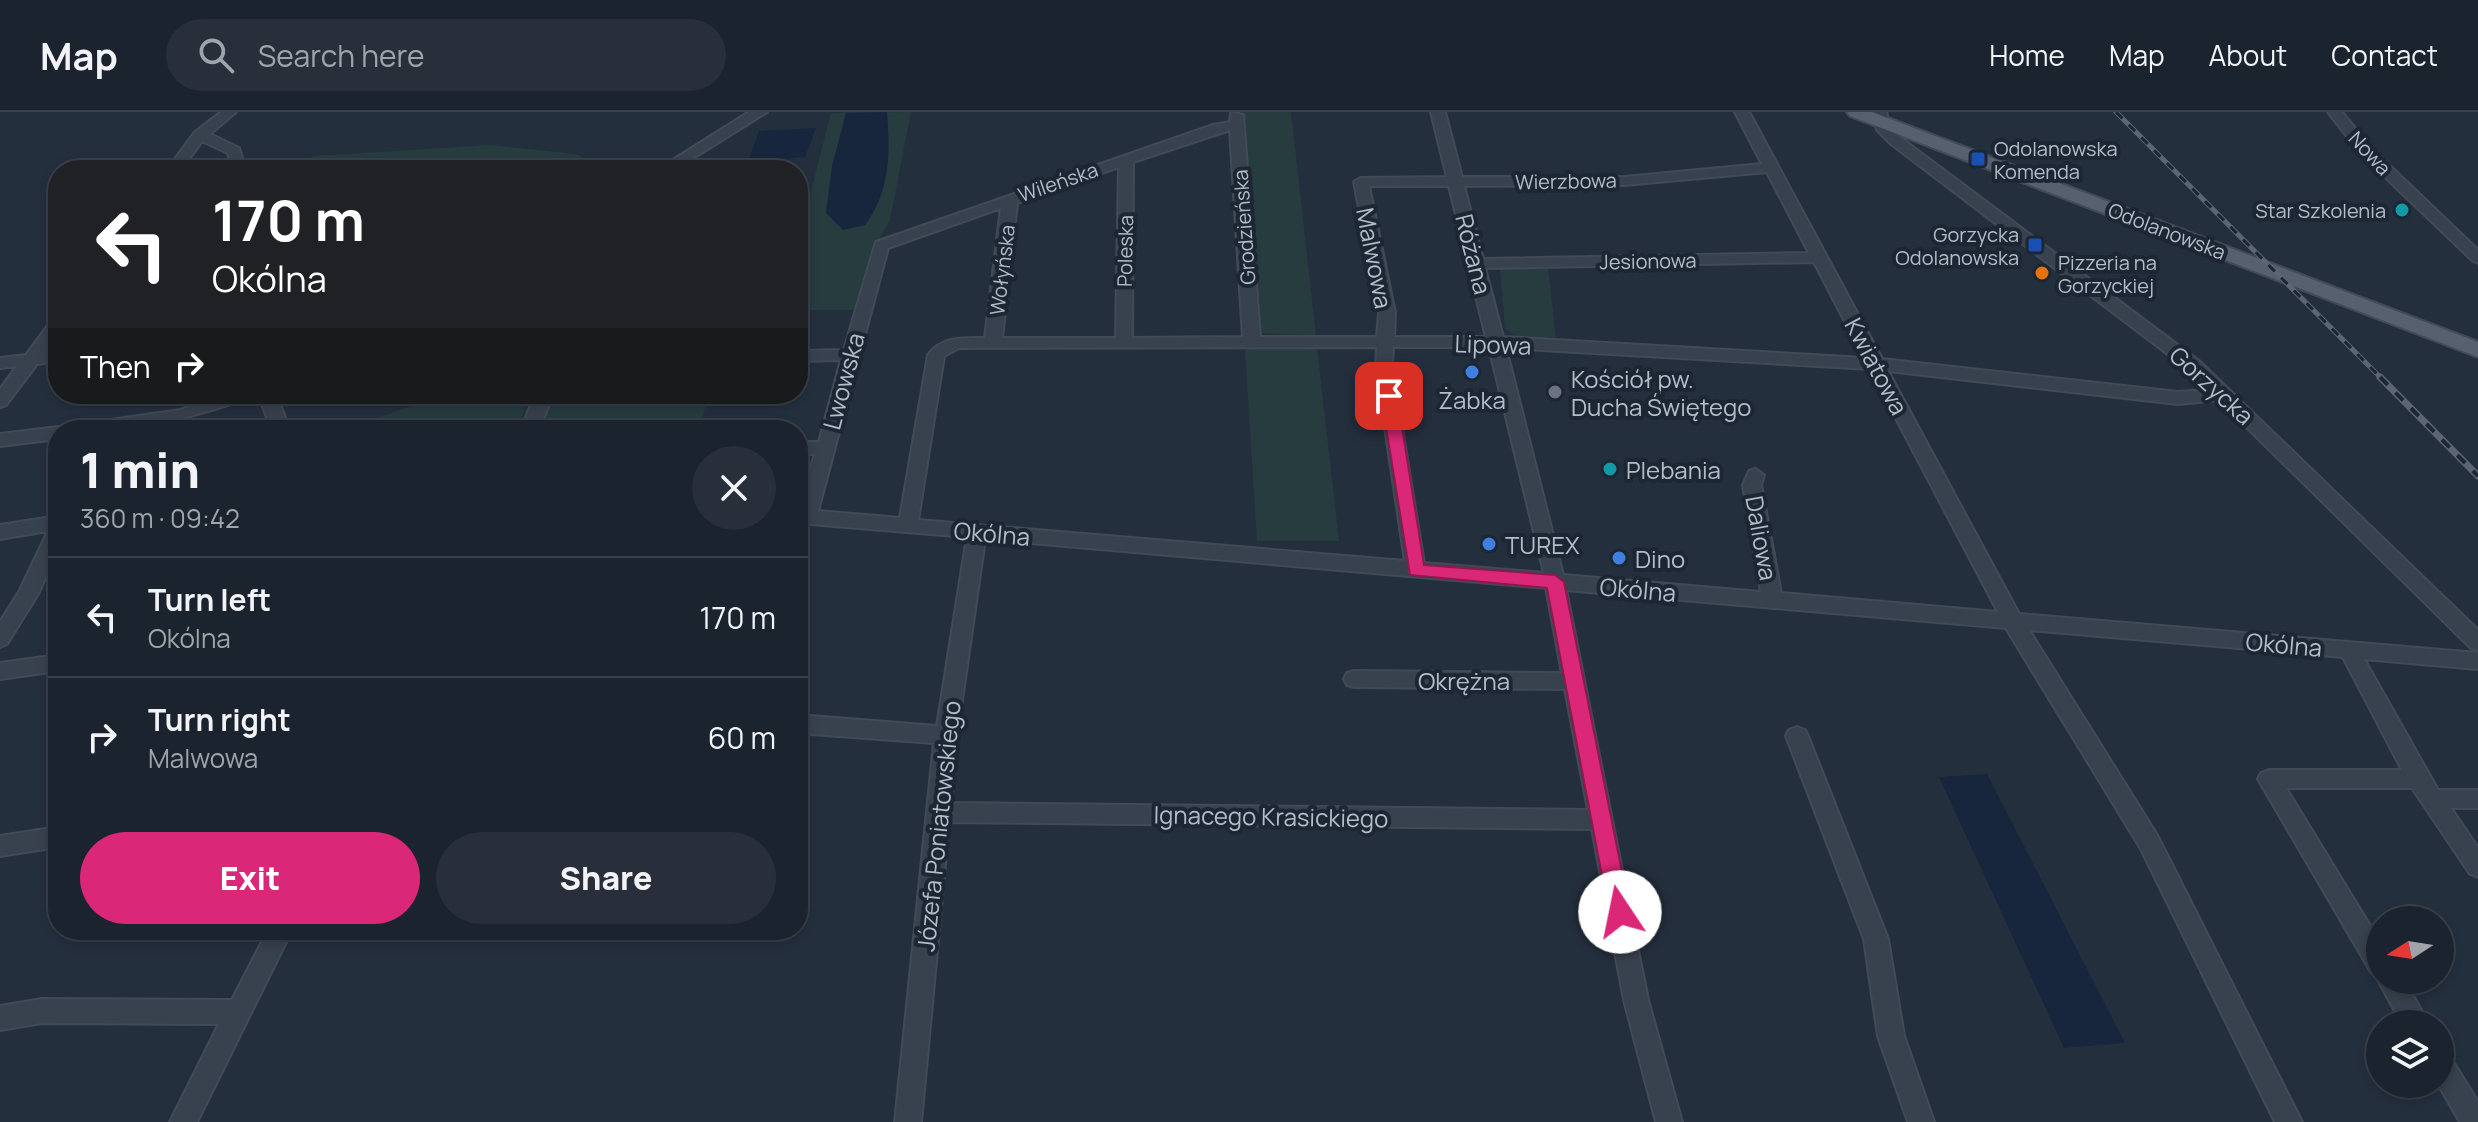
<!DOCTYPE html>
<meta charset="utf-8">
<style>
body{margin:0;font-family:Manrope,sans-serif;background:#282f3a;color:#f1f3f6;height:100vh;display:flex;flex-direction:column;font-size:30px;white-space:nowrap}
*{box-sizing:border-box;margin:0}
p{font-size:26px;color:#a0a4aa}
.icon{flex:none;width:44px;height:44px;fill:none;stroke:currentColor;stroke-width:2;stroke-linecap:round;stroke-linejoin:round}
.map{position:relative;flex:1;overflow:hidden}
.drawer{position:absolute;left:48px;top:308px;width:760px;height:520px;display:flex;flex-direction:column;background:#1b232e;border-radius:32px;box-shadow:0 4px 12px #0003,0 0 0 2px #39404a}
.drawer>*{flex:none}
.guide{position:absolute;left:48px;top:48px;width:760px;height:244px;border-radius:32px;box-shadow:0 4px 12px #0003,0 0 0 2px #39404a;background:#202124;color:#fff;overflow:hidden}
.needle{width:52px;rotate:258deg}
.controls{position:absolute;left:2366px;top:794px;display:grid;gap:16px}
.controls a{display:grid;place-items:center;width:88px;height:88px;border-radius:50%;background:#1b232e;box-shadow:0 4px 12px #0003,0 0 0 2px #39404a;font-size:40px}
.pin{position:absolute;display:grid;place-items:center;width:68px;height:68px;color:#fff;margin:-34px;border-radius:16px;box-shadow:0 4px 12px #0006}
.me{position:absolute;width:88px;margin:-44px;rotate:349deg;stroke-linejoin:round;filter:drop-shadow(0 0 6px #0008)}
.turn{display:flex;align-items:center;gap:28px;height:168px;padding:0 32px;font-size:36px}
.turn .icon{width:104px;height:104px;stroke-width:2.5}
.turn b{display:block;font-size:56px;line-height:68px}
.then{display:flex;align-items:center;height:76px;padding:0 32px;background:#0003;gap:16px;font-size:30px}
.round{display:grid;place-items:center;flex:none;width:84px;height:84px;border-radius:42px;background:#282f3a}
.summary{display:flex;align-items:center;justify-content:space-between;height:136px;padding:0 32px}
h1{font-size:48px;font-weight:800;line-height:60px}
.primary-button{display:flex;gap:16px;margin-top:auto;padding:16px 32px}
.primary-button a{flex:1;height:92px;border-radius:48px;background:#db2777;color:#fff;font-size:32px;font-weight:800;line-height:92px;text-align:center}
.primary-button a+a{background:#282f3a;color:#f1f3f6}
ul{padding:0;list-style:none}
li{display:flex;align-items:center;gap:24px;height:120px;padding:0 32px;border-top:2px solid #39404a}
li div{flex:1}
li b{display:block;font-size:30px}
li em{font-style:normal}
header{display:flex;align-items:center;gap:48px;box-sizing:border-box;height:112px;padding:0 40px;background:#1b232e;border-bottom:2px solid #39404a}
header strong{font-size:38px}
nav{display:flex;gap:44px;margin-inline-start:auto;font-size:28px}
.search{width:560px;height:72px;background:#282f3a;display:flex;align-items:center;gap:20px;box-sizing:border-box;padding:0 28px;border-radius:44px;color:#a0a4aa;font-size:30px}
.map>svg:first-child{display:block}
.green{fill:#263c3f}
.water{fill:#17263c}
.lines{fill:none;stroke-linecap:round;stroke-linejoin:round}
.minor-casing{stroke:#414a57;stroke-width:4}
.major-casing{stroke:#414a57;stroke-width:4}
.minor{fill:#38414e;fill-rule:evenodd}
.major{fill:#56606e;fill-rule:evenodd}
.rail-far1-casing{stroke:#5a6575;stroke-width:5}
.rail-casing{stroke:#5a6575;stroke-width:7}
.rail-far1{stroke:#1d2633;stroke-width:3;stroke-dasharray:9;stroke-linecap:butt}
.rail{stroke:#1d2633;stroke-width:4;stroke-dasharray:11;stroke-linecap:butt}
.route{fill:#db2777;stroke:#8e194d;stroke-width:2}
.transit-dot{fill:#1a4fb4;stroke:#1d2633;stroke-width:3}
.culture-dot{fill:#0f9aa8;stroke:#1d2633;stroke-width:3}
.food-dot{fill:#e8710a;stroke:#1d2633;stroke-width:3}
.shop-dot{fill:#3f7fe0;stroke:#1d2633;stroke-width:3}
.worship-dot{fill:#6b7280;stroke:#1d2633;stroke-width:3}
.labels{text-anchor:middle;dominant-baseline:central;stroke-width:8;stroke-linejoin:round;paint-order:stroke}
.far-poi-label{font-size:20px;fill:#b4bcc9;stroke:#1d2633;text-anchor:start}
.far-street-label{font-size:20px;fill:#b4bcc9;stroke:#1d2633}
.street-label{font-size:24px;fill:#b4bcc9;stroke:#1d2633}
.poi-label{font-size:24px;fill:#b4bcc9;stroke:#1d2633;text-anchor:start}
</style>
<header>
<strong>Map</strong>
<div class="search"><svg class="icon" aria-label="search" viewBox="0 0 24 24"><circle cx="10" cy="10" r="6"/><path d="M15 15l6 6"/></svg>Search here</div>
<nav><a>Home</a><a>Map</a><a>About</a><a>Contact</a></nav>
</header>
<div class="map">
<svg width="2478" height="1010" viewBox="0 0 2478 1010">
<rect width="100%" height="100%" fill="#242f3e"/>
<!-- green -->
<path class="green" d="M 911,0 L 890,108 L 879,127 L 860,198 L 798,198 L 798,146 L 810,83 L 831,1 Z
M 1242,0 L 1291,0 L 1316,224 L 1258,221 Z
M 490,33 L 575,42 L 608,58 L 277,58 L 315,44 Z
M 1548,156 L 1556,227 L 1517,225 L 1505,216 L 1500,157 Z
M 1317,236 L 1339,429 L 1257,429 L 1245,237 Z
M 433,282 L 531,282 L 516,318 L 343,318 L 434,286 Z
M 554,282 L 710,282 L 698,318 L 540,318 Z"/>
<!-- water -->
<path class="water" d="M 887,0 C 890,39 891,79 865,113 L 843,118 L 826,101 L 832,54 L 846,1 Z
M 816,16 L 805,45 L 748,49 L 759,19 Z
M 1987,662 L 2125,931 L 2064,936 L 1939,665 Z"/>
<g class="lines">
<!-- minor casing -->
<g class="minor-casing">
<path id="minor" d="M 221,0 L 236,0 L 210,22 L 239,36 L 246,58 L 232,58 L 228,41 L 202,29 L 181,58 L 167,58 L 195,20 Z
M 749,0 L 767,0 L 674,58 L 657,58 Z
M 1231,0 L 1243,3 L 1260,225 L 1377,225 L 1379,201 L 1354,70 L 1361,66 L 1447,65 L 1431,0 L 1445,0 L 1462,65 L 1624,65 L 1762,52 L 1735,0 L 1749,0 L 1882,247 L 2178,280 L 2208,278 L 2186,256 L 1891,32 L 1877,18 L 1872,0 L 1886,0 L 1891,17 L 1901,26 L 2198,248 L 2478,518 L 2478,538 L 2471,536 L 2219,288 L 2178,292 L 1888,259 L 2019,502 L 2478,541 L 2478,557 L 2364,547 L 2438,678 L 2478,678 L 2478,696 L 2451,696 L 2478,736 L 2478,765 L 2470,762 L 2412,676 L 2286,676 L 2380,830 L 2380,868 L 2404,868 L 2429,912 L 2402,912 L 2378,868 L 2380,863 L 2371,860 L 2258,667 L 2261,661 L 2269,658 L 2402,658 L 2343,545 L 2029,518 L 2157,723 L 2302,1010 L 2275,1010 L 2141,737 L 2006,516 L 1566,478 L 1648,888 L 1682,1010 L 1656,1010 L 1624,888 L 1592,717 L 949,710 L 921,1010 L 895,1010 L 934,631 L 798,621 L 798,603 L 937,614 L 967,425 L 798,411 L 798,397 L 815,342 L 798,342 L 798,330 L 819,330 L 841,248 L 798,249 L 798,239 L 844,238 L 876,130 L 1213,13 L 1230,10 ZM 1230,18 L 1243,225 L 1132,226 L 1133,50 ZM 1119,55 L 1116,226 L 1002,226 L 1017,91 ZM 1767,60 L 1809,141 L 1483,147 L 1464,74 L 1624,73 ZM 1369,74 L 1449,74 L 1486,225 L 1394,225 L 1395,201 ZM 1001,96 L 985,226 C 963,226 942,224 928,243 L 900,406 L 818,399 L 888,136 ZM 1814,150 L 1864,246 L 1503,225 L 1485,156 ZM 1377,235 L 1376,255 L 1405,449 L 918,408 L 944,244 L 959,236 ZM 1393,235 L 1489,235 L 1544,461 L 1424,451 L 1392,255 ZM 1506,236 L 1870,257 L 1998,500 L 1781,481 L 1761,373 L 1764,363 L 1755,357 L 1749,359 L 1743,373 L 1761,480 L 1563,463 ZM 985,427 L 1546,476 L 1562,561 L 1354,559 L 1347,561 L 1344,567 L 1347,573 L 1354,575 L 1565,577 L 1588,698 L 951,691 L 957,623 Z
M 2328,0 L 2342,0 L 2370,35 L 2478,138 L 2478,151 L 2473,149 L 2360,41 Z
M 58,207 L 58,223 L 45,240 L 58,239 L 58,249 L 37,252 L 6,293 L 0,295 L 0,277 L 17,254 L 0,256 L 0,246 L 26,243 L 52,208 Z
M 225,282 L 252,282 L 249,286 C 184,308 143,318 74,318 L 83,312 L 180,298 Z
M 258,282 L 276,282 L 290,318 L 272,318 Z
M 535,282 L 553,282 L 539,318 L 521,318 Z
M 58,315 L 65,318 L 58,318 L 58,327 L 0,334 L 0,322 Z
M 58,404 L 58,438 L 38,482 L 7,532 L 0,535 L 0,510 L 19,480 L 48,419 L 0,427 L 0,413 Z
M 58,543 L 58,559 L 0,567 L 0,551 Z
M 1797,615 L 1805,618 L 1808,624 L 1888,827 L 1904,924 L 1934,1010 L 1908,1010 L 1878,924 L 1864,827 L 1786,624 L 1789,618 Z
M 58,715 L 58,735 L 0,744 L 0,724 Z
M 268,818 L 292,818 L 197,1010 L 170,1010 L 219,912 L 42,911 L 0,918 L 0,894 L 42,887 L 232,888 Z
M 2440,940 L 2449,943 L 2478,990 L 2478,1010 L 2460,1010 L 2438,972 Z"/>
</g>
<!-- major casing -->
<g class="major-casing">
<path id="major" d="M 1847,0 L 1872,0 L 2478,230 L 2478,245 L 1850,4 Z"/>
</g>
<!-- minor -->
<use href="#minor" class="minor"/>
<!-- major -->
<use href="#major" class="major"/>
<!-- rail-far1 casing -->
<g class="rail-far1-casing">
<path id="rail-far1" d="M 2116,0 L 2382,267"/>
</g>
<!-- rail casing -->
<g class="rail-casing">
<path id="rail" d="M 2380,265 L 2478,364"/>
</g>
<!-- rail-far1 -->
<use href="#rail-far1" class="rail-far1"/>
<!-- rail -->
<use href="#rail" class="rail"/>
</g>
<!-- route -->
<path class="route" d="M 1389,279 L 1397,284 L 1424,453 L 1555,463 L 1564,470 L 1630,800 L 1627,806 L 1620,809 L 1612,806 L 1609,800 L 1547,476 L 1410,463 L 1381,284 Z"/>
<!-- markers -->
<g class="transit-dot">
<rect x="1970" y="39" width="16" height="16" rx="4"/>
<rect x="2027" y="125" width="16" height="16" rx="4"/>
</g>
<g class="culture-dot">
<circle cx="2402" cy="98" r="8"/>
<circle cx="1610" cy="357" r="8"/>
</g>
<circle class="food-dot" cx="2042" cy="161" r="8"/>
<g class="shop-dot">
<circle cx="1472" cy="260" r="8"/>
<circle cx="1489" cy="432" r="8"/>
<circle cx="1619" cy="446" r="8"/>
</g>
<circle class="worship-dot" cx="1555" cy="280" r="8"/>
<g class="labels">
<!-- far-poi labels -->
<g class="far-poi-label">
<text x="1994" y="36">Odolanowska<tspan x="1994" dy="23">Komenda</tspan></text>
<text x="2386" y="98" text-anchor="end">Star Szkolenia</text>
<text x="2019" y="122" text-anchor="end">Gorzycka<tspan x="2019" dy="23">Odolanowska</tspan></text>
<text x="2058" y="150">Pizzeria na<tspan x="2058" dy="23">Gorzyckiej</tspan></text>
</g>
<!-- far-street labels -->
<g class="far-street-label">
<text transform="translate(2370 41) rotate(47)">Nowa</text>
<text transform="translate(1566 69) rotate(-1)">Wierzbowa</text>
<text transform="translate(1058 70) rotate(-19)">Wileńska</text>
<text transform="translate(1244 115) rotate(-94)">Grodzieńska</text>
<text transform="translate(2167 119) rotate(21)">Odolanowska</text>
<text transform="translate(1125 139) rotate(-89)">Poleska</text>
<text transform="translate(1648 149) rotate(-1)">Jesionowa</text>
<text transform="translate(1002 158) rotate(-83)">Wołyńska</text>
</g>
<!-- street labels -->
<g class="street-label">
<text transform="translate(1474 142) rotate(76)">Różana</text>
<text transform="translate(1375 146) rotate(79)">Malwowa</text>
<text transform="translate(1493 232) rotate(2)">Lipowa</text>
<text transform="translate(1877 254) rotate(62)">Kwiatowa</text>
<text transform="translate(843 269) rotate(-75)">Lwowska</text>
<text transform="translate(2212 273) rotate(42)">Gorzycka</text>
<text transform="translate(992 421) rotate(5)">Okólna</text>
<text transform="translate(1762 426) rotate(80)">Daliowa</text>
<text transform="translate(1638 477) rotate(5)">Okólna</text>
<text transform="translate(2284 532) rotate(5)">Okólna</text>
<text x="1464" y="568">Okrężna</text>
<text transform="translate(1271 704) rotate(1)">Ignacego Krasickiego</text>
<text transform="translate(938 714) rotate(-84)">Józefa Poniatowskiego</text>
</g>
<!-- poi labels -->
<g class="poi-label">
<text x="1571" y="266">Kościół pw.<tspan x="1571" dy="28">Ducha Świętego</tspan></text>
<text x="1472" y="287" text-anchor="middle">Żabka</text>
<text x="1626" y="357">Plebania</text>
<text x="1505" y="432">TUREX</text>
<text x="1635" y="446">Dino</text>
</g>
</g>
</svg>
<div class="controls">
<a><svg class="needle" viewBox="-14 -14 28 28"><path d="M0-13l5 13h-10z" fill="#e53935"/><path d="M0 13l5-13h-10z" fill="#a0a4aa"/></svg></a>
<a><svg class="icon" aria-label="layers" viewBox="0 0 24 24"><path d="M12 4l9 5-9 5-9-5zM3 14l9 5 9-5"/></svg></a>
</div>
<div class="pin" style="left:1389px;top:284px;background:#d93025"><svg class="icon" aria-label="arrive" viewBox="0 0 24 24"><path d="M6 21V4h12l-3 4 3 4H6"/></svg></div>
<svg class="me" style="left:1620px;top:800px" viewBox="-20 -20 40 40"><circle r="19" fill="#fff"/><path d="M0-13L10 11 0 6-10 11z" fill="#db2777"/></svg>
<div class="guide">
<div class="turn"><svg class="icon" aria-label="left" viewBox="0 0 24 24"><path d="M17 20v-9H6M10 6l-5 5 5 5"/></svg><div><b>170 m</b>Okólna</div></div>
<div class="then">Then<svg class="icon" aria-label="right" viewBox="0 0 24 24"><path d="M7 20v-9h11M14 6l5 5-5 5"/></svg></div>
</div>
<section class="drawer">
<div class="summary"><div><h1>1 min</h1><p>360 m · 09:42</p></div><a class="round"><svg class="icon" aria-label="close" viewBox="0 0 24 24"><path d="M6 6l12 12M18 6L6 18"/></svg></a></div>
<ul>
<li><svg class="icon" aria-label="left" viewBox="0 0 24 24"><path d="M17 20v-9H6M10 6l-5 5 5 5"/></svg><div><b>Turn left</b><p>Okólna</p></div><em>170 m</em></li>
<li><svg class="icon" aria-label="right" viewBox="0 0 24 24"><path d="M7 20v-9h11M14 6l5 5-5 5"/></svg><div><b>Turn right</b><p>Malwowa</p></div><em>60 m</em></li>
</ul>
<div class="primary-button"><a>Exit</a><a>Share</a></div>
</section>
</div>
